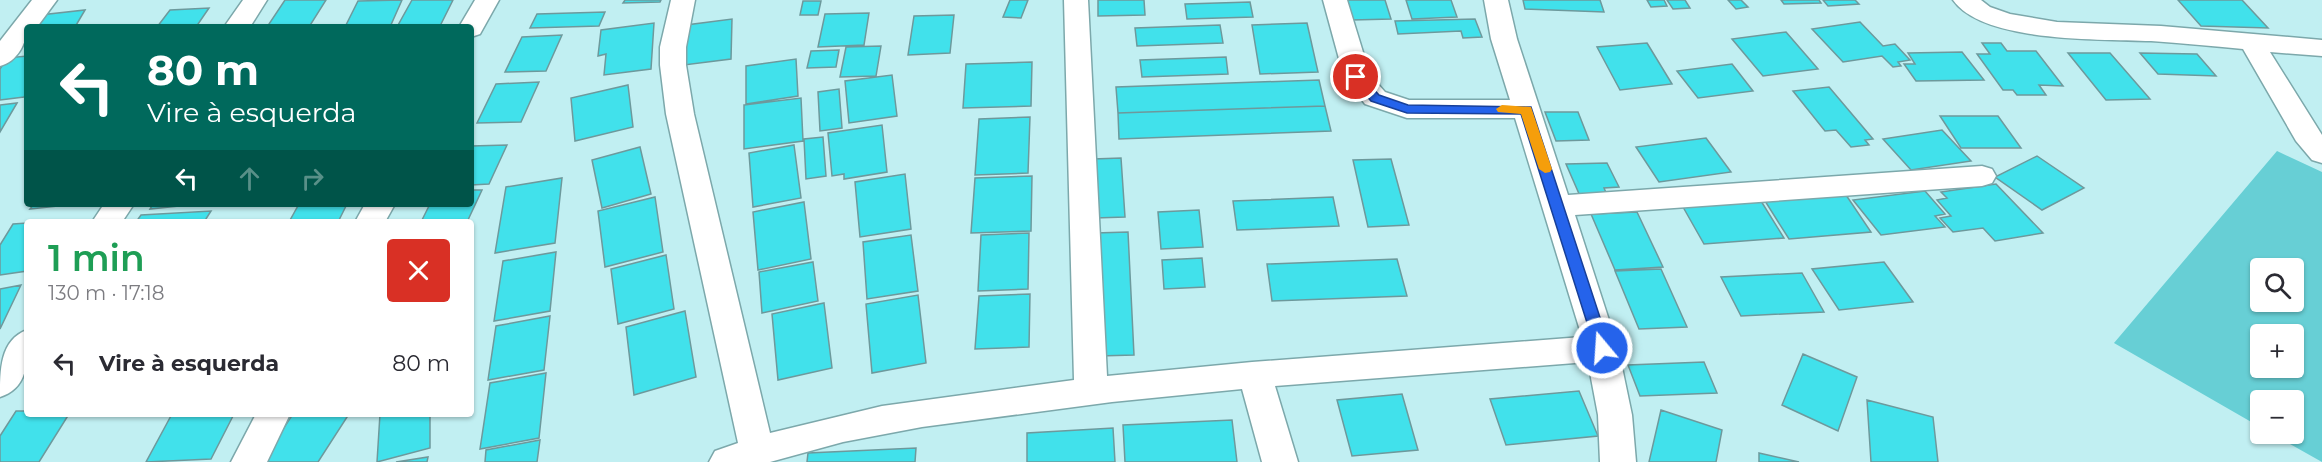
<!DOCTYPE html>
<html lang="pt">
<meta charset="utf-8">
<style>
body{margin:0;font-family:Montserrat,sans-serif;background:#f2f2f3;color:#2b2b33;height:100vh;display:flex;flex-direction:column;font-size:22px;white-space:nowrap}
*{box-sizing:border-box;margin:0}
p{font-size:20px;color:#7c7c81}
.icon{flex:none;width:33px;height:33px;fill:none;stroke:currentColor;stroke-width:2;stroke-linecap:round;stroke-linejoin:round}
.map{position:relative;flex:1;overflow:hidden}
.panel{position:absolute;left:24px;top:219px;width:450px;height:198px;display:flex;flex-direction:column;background:#fff;border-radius:6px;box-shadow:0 2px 4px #0004}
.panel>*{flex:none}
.banner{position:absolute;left:24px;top:24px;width:450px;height:183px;border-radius:6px;box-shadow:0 2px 4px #0004;background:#00695c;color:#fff;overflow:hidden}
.fabs{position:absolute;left:2250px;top:258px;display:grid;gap:12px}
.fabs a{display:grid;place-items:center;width:54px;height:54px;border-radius:6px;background:#fff;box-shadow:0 2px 4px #0004;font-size:30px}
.pin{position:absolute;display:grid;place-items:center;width:51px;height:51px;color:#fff;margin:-26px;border:3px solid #fff;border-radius:50%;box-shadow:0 2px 6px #0007}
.me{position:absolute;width:66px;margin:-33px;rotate:342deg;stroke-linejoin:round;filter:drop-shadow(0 0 4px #0008)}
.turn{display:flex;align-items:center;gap:21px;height:126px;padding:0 24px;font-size:27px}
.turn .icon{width:78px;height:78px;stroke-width:2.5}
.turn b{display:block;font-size:42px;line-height:51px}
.lanes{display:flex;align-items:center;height:57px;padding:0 24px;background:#0003;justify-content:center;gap:30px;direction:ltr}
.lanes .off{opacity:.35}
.round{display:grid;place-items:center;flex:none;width:63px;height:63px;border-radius:6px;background:#f2f2f3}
.head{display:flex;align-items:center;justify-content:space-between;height:102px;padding:0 24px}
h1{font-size:36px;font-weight:600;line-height:45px;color:#1e9e55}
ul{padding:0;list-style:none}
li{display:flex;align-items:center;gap:18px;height:84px;padding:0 24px}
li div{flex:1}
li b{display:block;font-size:22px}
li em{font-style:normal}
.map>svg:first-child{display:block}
.green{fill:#67cfd5;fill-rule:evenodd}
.building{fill:#41e1eb;stroke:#6d999c;stroke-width:1.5}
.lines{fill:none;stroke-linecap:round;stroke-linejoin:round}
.street-casing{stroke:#7ca8ab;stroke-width:3}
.street{fill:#fff;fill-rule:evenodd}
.route{fill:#2563eb;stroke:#184099;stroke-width:1.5}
.slow{fill:#f59e0b}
</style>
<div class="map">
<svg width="2322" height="462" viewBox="0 0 2322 462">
<rect width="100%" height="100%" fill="#c1eff2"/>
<!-- green -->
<path class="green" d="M 2277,151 L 2322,172 L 2322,462 L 2272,434 L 2294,434 L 2294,400 L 2260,400 L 2260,427 L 2114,343 ZM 2260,268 L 2294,268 L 2294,302 L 2260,302 ZM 2260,334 L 2294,334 L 2294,368 L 2260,368 Z"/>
<!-- building -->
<path class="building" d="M 285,0 L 326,0 L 309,27 L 267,27 Z
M 402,0 L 390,27 L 345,27 L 358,1 Z
M 412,0 L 453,0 L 440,26 L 397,27 Z
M 625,0 L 661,0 L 660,2 L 623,3 Z
M 1010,0 L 1028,0 L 1021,18 L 1003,17 Z
M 1098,0 L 1144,0 L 1145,15 L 1098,16 Z
M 1346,0 L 1385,0 L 1391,19 L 1352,20 Z
M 1406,0 L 1451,0 L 1457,17 L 1412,19 Z
M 1523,0 L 1600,0 L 1604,12 L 1525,9 Z
M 1647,0 L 1664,0 L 1667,6 L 1651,7 Z
M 1667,0 L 1685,0 L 1690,8 L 1673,9 Z
M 1728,0 L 1741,0 L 1748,7 L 1736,9 Z
M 1781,0 L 1819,0 L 1821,3 L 1784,4 Z
M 1823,0 L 1855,0 L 1859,4 L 1828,6 Z
M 2178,0 L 2242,0 L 2268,28 L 2201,26 Z
M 803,1 L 821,1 L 818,15 L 800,15 Z
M 1250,2 L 1253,17 L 1187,19 L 1185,4 Z
M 209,8 L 196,27 L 157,27 L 170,10 Z
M 85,10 L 75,27 L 32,27 L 40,15 Z
M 605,12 L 599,26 L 530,28 L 537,14 Z
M 869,13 L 864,45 L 818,47 L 825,14 Z
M 954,15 L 950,53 L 908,55 L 914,16 Z
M 732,19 L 731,59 L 684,65 L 686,25 Z
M 1475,19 L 1482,37 L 1463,38 L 1461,31 L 1398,34 L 1395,21 Z
M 1860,22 L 1883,46 L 1895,44 L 1910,60 L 1898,62 L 1901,66 L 1893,67 L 1882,56 L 1843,62 L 1812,29 Z
M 654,23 L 651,69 L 604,75 L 606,54 L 598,56 L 601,30 Z
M 1307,23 L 1318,72 L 1260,74 L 1252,25 Z
M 1220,25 L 1223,43 L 1137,46 L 1135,28 Z
M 1786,32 L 1818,69 L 1763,76 L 1732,39 Z
M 562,35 L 546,71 L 505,72 L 522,37 Z
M 1647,43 L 1672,84 L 1620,90 L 1597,47 Z
M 1982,43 L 2001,43 L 2007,51 L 2036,51 L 2063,86 L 2039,85 L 2046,95 L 2017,95 L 2013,90 L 2003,90 L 1977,54 L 1990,54 Z
M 881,46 L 876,76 L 840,77 L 846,47 Z
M 839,50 L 836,67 L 807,68 L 811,51 Z
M 1962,52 L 1984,80 L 1916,81 L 1904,64 L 1915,64 L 1908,53 Z
M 2068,53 L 2110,53 L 2150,99 L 2106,100 Z
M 2140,53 L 2197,54 L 2216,76 L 2158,74 Z
M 27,56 L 27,93 L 24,97 L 0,100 L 0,69 L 7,58 Z
M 1226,57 L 1228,74 L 1142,77 L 1140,60 Z
M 796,59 L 798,96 L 746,104 L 746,66 Z
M 1032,62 L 1031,106 L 963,108 L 966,64 Z
M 1732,64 L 1753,91 L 1698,98 L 1677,71 Z
M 892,75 L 897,116 L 849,123 L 845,81 Z
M 1319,80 L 1325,106 L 1118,113 L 1116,87 Z
M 539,82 L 521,122 L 477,123 L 496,84 Z
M 628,85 L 633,127 L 575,141 L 571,98 Z
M 1829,87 L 1873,139 L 1865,140 L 1869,145 L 1851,147 L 1836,130 L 1825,131 L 1793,91 Z
M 839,89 L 842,128 L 820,131 L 818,92 Z
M 801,98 L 803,141 L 744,149 L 744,105 Z
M 17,103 L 0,132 L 0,105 Z
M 1325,106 L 1331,131 L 1119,139 L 1118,113 Z
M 1545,112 L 1578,112 L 1589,140 L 1556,141 Z
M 1940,116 L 1998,116 L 2021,148 L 1961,148 Z
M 1030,117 L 1028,173 L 975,175 L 979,119 Z
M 882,125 L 887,172 L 844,179 L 844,174 L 832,176 L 828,133 Z
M 1942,130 L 1971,161 L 1911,170 L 1883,139 Z
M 823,137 L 826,176 L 806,179 L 804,139 Z
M 1706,138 L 1731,172 L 1659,182 L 1636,147 Z
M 507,145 L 489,184 L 471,185 L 471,146 Z
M 794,145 L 801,198 L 753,207 L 749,153 Z
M 640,147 L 651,194 L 602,208 L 592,160 Z
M 2037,156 L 2084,188 L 2042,210 L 1995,177 Z
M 1121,158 L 1125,217 L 1095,218 L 1093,159 Z
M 1391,159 L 1409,225 L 1368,227 L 1353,160 Z
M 1607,163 L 1619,187 L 1604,188 L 1607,195 L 1580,196 L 1566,164 Z
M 905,174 L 911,229 L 860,237 L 855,182 Z
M 1032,176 L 1031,231 L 971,233 L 975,178 Z
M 562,178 L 555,243 L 495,253 L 506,187 Z
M 1996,184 L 2043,233 L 1995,241 L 1983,228 L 1953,232 L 1940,218 L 1951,216 L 1937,200 L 1947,198 L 1941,192 Z
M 471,190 L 482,190 L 467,222 L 421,222 L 430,204 L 471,204 Z
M 1925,191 L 1945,214 L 1935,216 L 1945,227 L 1881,235 L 1853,200 Z
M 1846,195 L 1871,232 L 1789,239 L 1765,201 Z
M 655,197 L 663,252 L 605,267 L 598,211 Z
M 1333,197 L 1339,226 L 1237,230 L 1233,201 Z
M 1761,201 L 1784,238 L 1704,244 L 1683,207 Z
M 804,202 L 811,259 L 758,270 L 753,212 Z
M 34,204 L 76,204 L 30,209 Z
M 153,204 L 198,204 L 150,209 Z
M 299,204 L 347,204 L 338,222 L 289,222 Z
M 1199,210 L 1203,247 L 1161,249 L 1158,212 Z
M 211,211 L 204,222 L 136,222 L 141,215 Z
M 1637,212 L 1663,267 L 1615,270 L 1591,214 Z
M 27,223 L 27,271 L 0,275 L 0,245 L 13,224 Z
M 1128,232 L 1134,355 L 1098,356 L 1095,233 Z
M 1029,233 L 1028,289 L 978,291 L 981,235 Z
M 911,235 L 918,291 L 867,299 L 863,242 Z
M 556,252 L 550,311 L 494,321 L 503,261 Z
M 666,255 L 674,309 L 618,324 L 611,269 Z
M 1202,258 L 1205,287 L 1164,289 L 1162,260 Z
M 1397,259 L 1407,296 L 1272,301 L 1267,264 Z
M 813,262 L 818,301 L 762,313 L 759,272 Z
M 1884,262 L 1913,302 L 1839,310 L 1812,269 Z
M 1661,269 L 1687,327 L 1639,329 L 1615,271 Z
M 1802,273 L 1824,312 L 1741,316 L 1721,277 Z
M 21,285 L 0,329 L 0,289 Z
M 1030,294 L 1029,347 L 975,349 L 979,296 Z
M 918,295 L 926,363 L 872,373 L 866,304 Z
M 824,303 L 832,368 L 778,380 L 772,314 Z
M 685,311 L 696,377 L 634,395 L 626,327 Z
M 550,316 L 544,370 L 488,380 L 496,326 Z
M 1803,354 L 1857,377 L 1838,431 L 1782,405 Z
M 1704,362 L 1717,393 L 1640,396 L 1628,365 Z
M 546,373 L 539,438 L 480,449 L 490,383 Z
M 1579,391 L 1598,436 L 1506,445 L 1490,399 Z
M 1402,394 L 1418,450 L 1352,456 L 1337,400 Z
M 1867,400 L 1933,417 L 1938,462 L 1871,462 Z
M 1661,410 L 1722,430 L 1716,462 L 1649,462 Z
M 16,411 L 27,411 L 27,414 L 69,414 L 39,462 L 0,462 L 0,436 Z
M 172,414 L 234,414 L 211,459 L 146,462 Z
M 293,414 L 349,414 L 318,462 L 261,462 Z
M 380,414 L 430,414 L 430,448 L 377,462 Z
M 1232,420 L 1237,462 L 1125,462 L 1123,425 Z
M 1113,428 L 1115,462 L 1027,462 L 1027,433 Z
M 540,440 L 537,462 L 485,462 L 486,450 Z
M 916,448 L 915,462 L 807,462 L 808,453 Z
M 1759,453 L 1799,462 L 1759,462 Z
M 428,457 L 427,462 L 396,462 Z"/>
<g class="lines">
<!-- street casing -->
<g class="street-casing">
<path id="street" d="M 32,0 L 57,0 L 37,27 L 27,27 C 27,43 17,62 0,66 L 0,41 Z
M 243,0 L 267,0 L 250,27 L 224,27 Z
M 475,0 L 499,0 L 480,34 L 471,37 L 471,27 L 459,27 Z
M 671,0 L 695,0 L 686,47 L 686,65 L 694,114 L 770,433 L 882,406 L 1074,380 L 1064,0 L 1088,0 L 1107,376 L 1252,362 L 1582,337 L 1515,118 L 1407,118 L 1365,104 L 1344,77 L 1323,0 L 1347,0 L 1370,75 L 1385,92 L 1409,100 L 1510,100 L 1491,39 L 1484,0 L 1508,0 L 1517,39 L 1568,195 L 1982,166 L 1992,169 L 1996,176 L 1992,183 L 1982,186 L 1575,215 L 1618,348 L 1632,415 L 1636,462 L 1600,462 L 1598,415 L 1588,362 L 1275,386 L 1298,462 L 1262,462 L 1242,389 L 1112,402 L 922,427 L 843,442 L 770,462 L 709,462 L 715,451 L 738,443 L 666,114 L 660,65 L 660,47 Z
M 1953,0 L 1981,0 L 1990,7 L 2010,14 L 2057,22 L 2161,26 L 2322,40 L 2322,56 L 2270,52 L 2322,135 L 2322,163 L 2312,160 L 2296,141 L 2243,49 C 2212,46 2181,43 2151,41 C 2102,39 1983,43 1953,0 Z
M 104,204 L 134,204 L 122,222 L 92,222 Z
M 365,204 L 395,204 L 385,222 L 355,222 Z
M 27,330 C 27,357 31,387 0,397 C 0,370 0,340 27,330 Z
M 256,414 L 290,414 L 267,462 L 231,462 Z"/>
</g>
<!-- street -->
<use href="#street" class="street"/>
</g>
<!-- route -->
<path class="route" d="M 1356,73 L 1361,75 L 1379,95 L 1408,105 L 1531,107 L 1610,348 L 1608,352 L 1597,352 L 1595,348 L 1521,114 L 1407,113 L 1371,101 L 1350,77 Z"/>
<!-- slow -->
<path class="slow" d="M 1502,105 L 1531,107 L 1552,169 L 1550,172 L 1545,173 L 1539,169 L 1521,114 L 1498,112 L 1496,109 Z"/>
</svg>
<div class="fabs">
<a><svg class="icon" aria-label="search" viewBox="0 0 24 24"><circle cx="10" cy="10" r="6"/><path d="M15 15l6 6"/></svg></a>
<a>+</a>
<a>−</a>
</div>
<div class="pin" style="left:1356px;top:77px;background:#d93025"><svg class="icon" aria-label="arrive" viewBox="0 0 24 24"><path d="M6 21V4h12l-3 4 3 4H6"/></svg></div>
<svg class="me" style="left:1602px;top:348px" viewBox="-20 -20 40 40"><circle r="17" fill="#2563eb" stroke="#fff" stroke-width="3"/><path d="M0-11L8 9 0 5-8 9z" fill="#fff"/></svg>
<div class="banner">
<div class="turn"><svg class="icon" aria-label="left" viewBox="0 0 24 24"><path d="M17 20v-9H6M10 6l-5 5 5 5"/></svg><div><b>80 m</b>Vire à esquerda</div></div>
<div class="lanes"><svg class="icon" aria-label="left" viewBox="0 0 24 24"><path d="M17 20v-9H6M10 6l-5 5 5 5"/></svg><svg class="icon off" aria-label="ahead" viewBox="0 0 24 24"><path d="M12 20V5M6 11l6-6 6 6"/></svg><svg class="icon off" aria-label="right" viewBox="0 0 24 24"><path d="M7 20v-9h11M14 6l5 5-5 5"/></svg></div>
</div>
<section class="panel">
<div class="head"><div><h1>1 min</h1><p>130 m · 17:18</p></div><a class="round" style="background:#d93025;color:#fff"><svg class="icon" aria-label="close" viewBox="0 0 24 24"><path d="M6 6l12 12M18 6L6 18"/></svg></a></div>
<ul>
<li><svg class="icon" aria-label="left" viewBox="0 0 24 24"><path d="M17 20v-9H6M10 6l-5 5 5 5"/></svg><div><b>Vire à esquerda</b></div><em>80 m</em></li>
</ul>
</section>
</div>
